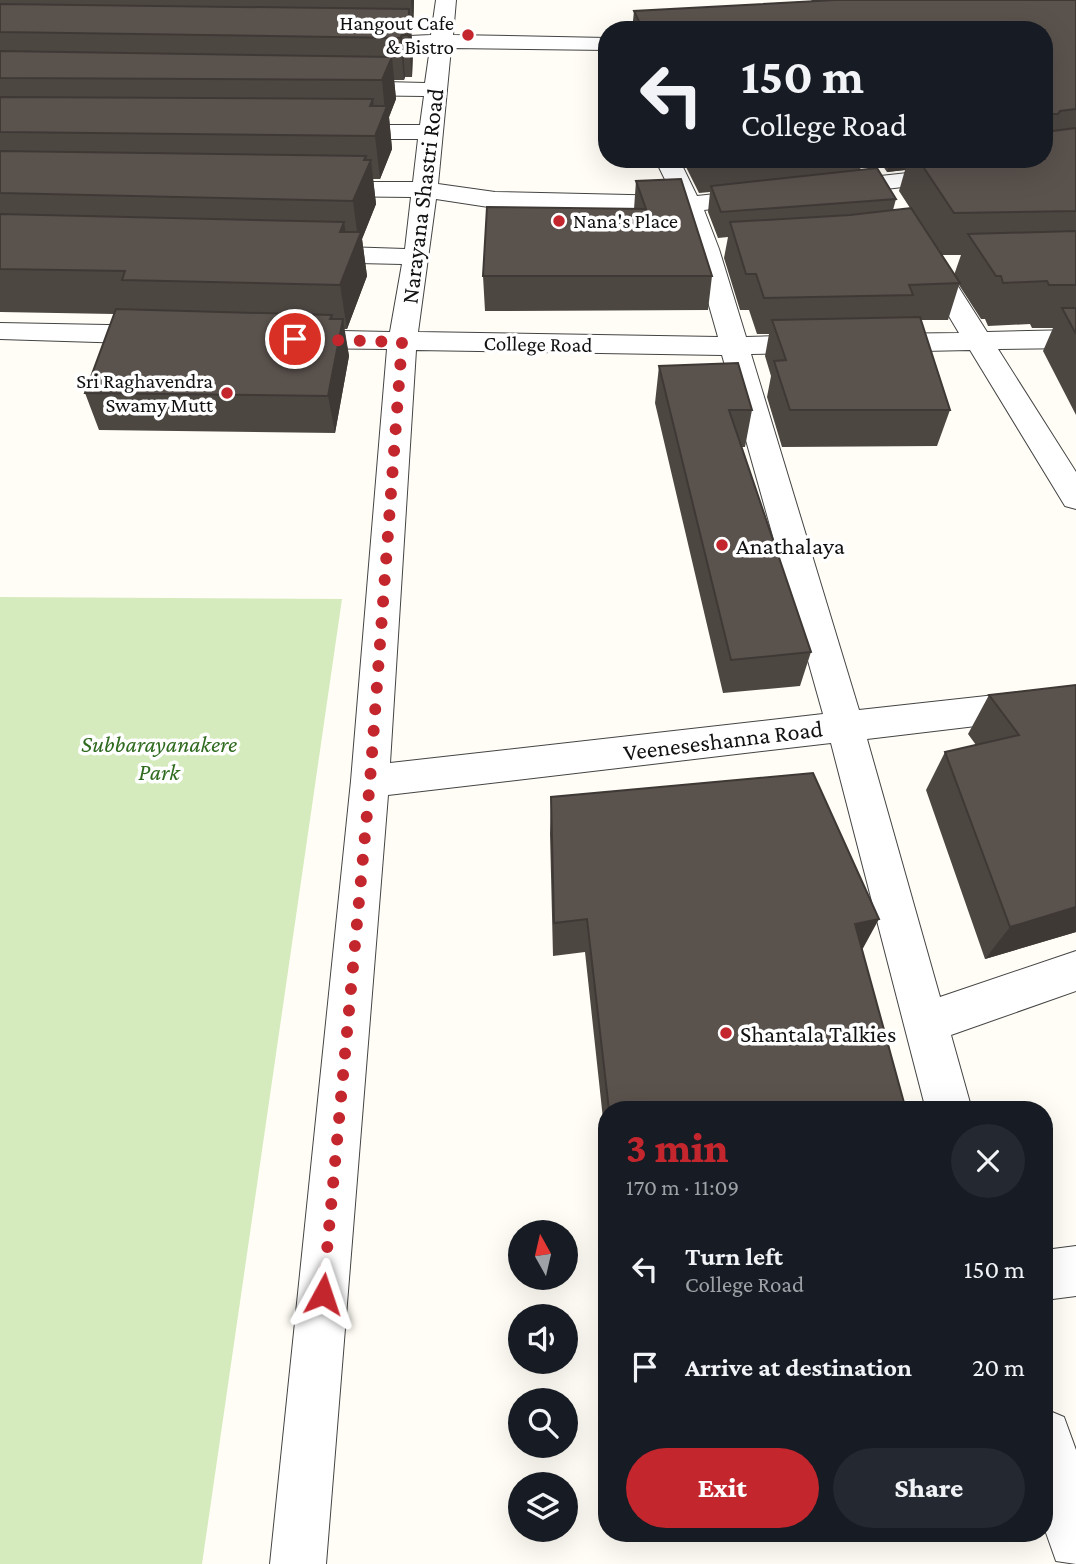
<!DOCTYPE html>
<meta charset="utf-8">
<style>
body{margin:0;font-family:"Crimson Pro",serif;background:#242831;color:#f1f3f6;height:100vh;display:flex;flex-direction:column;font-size:26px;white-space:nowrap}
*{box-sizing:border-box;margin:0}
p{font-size:23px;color:#9ea1a6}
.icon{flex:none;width:38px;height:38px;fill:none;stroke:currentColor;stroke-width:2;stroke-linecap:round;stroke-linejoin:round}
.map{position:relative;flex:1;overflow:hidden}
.sheet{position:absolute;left:598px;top:1101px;width:455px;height:441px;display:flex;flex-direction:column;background:#171b24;border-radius:28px;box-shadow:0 7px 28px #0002}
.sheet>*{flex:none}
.banner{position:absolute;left:598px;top:21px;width:455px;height:147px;border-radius:28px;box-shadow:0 7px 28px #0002;background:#171b24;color:#f1f3f6;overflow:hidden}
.needle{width:46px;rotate:352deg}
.fabs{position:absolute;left:508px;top:1220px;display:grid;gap:14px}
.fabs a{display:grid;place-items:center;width:70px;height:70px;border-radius:50%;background:#171b24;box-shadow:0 7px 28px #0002;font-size:35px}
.pin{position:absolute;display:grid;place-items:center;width:60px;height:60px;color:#fff;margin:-30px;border:4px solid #fff;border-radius:50%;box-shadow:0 2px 7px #0007}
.me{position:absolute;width:77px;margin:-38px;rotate:5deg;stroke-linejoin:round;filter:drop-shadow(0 0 5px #0008)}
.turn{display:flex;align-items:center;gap:24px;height:147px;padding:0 28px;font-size:32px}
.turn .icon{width:91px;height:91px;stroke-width:2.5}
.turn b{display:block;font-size:49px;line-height:60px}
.round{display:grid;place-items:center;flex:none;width:74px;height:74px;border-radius:37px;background:#242831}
.summary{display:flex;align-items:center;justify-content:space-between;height:119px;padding:0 28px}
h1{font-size:42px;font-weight:800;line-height:52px;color:#c4262e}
.button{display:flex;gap:14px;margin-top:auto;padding:14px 28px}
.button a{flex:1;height:80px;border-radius:42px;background:#c4262e;color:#fff;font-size:28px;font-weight:800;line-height:80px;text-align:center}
.button a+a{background:#242831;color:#f1f3f6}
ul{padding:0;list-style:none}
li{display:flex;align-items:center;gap:21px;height:98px;padding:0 28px}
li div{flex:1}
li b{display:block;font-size:26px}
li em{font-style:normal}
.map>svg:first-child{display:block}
.green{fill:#d5ebbd}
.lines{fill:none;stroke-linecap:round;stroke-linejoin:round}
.minor-casing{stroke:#444;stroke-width:2}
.minor{fill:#fff;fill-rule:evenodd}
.wall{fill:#4d4742;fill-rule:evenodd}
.shaded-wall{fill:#3f3936}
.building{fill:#5a524d;stroke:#3f3936;stroke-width:2}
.route{stroke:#c4262e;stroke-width:12;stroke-dasharray:0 21.6}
.poi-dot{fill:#c4262e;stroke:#fff;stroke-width:2.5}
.labels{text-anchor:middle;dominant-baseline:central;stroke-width:7;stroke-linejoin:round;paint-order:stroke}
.far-poi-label{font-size:21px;fill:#111;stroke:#fff;text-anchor:end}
.far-street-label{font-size:21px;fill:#111;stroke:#fff}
.street-label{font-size:24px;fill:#111;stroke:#fff}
.poi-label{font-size:24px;fill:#111;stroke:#fff;text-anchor:start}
.park-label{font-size:24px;font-style:italic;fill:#2f6b1f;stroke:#fff}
</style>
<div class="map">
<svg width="1076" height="1564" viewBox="0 0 1076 1564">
<rect width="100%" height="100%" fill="#fffdf5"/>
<!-- green -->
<path class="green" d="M 0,597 L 342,599 L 202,1564 L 0,1564 Z"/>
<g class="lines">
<!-- minor casing -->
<g class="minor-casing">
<path id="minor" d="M 436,0 L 456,0 L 453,35 L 607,38 L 607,50 L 451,48 L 438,184 L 495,192 L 673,196 L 655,159 L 679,159 L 697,196 L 761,189 L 770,191 L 773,196 L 770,201 L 761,203 L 704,210 L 719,249 L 746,337 L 818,335 L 828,338 L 832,344 L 828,350 L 818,353 L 751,354 L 859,710 L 1076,686 L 1076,714 L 867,739 L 940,997 L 1076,951 L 1076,991 L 951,1035 L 972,1110 L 926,1110 L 831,743 L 388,795 L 326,1564 L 270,1564 L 351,781 L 387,349 L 294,348 L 284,345 L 280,339 L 284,333 L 294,330 L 390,332 L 402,264 L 314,262 L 305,260 L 301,254 L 305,248 L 314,246 L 405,249 L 411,197 L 322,196 L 313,194 L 310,189 L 313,184 L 322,182 L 413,182 L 418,139 L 338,139 L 330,137 L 326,132 L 330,127 L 338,125 L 420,125 L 424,96 L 344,95 L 336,93 L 333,88 L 336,83 L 344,81 L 425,83 L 430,48 L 409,46 L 406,41 L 409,36 L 431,35 ZM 436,199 L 495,208 L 679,211 L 693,249 L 718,337 L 418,332 ZM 416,350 L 722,355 L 823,714 L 390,763 Z
M 953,168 L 962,170 L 965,175 L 962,180 L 835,195 L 826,193 L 823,188 L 826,183 L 835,181 Z
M 926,248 L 935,250 L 987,332 L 1076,330 L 1076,348 L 998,349 L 1076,472 L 1076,509 L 1065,506 L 970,350 L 875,352 L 865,349 L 861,343 L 865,337 L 875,334 L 959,333 L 913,256 L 917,250 Z
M 0,323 L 161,326 L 171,329 L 175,335 L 171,341 L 161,344 L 0,339 Z
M 1076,1246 L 1076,1296 L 1045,1300 L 1045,1250 Z
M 1045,1409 L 1064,1417 L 1076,1450 L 1076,1564 L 1056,1561 L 1045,1530 Z"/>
</g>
<!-- minor -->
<use href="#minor" class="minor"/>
</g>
<!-- wall -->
<path class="wall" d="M 0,0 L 414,0 L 413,32 L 411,32 L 413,50 L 412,77 L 405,77 L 404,80 L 394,80 L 396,99 L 389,117 L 392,149 L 380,179 L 373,179 L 376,204 L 362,239 L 367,276 L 347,329 L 344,329 L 349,356 L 335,433 L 99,430 L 85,393 L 114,314 L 0,312 Z
M 811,0 L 1076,0 L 1076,415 L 1043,351 L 1053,328 L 1032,328 L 1030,324 L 988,326 L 985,319 L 981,319 L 959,285 L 948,320 L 921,320 L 950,410 L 937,446 L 782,447 L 767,397 L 771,376 L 765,356 L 769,334 L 757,334 L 749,310 L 740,310 L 724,258 L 728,237 L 718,238 L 708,212 L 710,192 L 699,193 L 682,159 L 863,159 L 860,170 L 896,199 L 893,210 L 910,208 L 899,191 L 905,170 L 887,172 L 878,159 L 1045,159 L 1045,30 L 632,30 L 634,11 L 812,1 ZM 942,255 L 961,255 L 954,275 Z
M 636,181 L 712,276 L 708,310 L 485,311 L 483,276 L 634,209 Z
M 659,366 L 752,410 L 745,447 L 741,447 L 811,652 L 800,686 L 723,693 L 655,403 Z
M 1076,685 L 1076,932 L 985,959 L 926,790 L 945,752 L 976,745 L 968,734 L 989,695 Z
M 551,797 L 906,1110 L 607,1110 L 607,1156 L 585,952 L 553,956 L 550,834 Z"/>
<!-- shaded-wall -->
<path class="shaded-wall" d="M 411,0 L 414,0 L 413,32 Z
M 409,9 L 413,50 L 412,77 L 408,35 Z
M 402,35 L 405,77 L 404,80 L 400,38 Z
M 392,57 L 396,99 L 389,117 L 392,149 L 380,179 L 375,136 L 370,106 L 373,99 L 377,131 L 385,112 L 382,80 Z
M 366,156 L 368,168 L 371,160 L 376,204 L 362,239 L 367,276 L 347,329 L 340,285 L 340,232 L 344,222 L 350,260 L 358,239 L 353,201 Z
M 891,159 L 908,159 L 905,170 L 887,172 Z
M 332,315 L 338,347 L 343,319 L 349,356 L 335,433 L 328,396 L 330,319 Z
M 1076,907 L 1076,932 L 985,959 L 1010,927 Z
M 879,919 L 861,952 L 855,924 Z"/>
<!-- building -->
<path class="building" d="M 836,0 L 1076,0 L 1076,109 L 1060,111 L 1058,114 L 1045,114 L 1045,30 L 643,30 L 634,11 Z
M 0,4 L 409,9 L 408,35 L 402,35 L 400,38 L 0,32 Z
M 0,51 L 392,57 L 382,80 L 0,78 Z
M 0,97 L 373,99 L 370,106 L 387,106 L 375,136 L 0,132 Z
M 1076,128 L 1076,211 L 954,213 L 918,159 L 1045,159 L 1045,132 Z
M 0,151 L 366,156 L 364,160 L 371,160 L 353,201 L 0,193 Z
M 877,168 L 896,199 L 721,212 L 711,186 Z
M 681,179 L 712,276 L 483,276 L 487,207 L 646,209 L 636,181 Z
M 911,208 L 960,283 L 909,285 L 913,295 L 764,298 L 756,274 L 746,274 L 730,222 L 850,215 Z
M 0,214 L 344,222 L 340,232 L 361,232 L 340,285 L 122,280 L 125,271 L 0,269 Z
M 1076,231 L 1076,285 L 1049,285 L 1047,281 L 1003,283 L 1001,276 L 996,276 L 968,234 Z
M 1062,308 L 1076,308 L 1076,334 Z
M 116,309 L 332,315 L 330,319 L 343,319 L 328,396 L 85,393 Z
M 920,317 L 950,410 L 790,410 L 774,361 L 786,360 L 772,320 Z
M 738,363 L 752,410 L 729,410 L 811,652 L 731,660 L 659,366 Z
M 1076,685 L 1076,907 L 1010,927 L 945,752 L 1019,735 L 989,695 Z
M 813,773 L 879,919 L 855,924 L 906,1110 L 609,1110 L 587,919 L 554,923 L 551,797 Z"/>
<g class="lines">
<!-- route -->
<path class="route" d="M 295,339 L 402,342 L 370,781 L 323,1294"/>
</g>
<!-- markers -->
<g class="poi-dot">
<circle cx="468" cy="35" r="7"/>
<circle cx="559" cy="221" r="7"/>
<circle cx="227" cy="393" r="7"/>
<circle cx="722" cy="545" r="7"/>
<circle cx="726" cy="1033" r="7"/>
</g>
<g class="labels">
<!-- far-poi labels -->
<g class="far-poi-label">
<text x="454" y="23">Hangout Cafe<tspan x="454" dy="24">&amp; Bistro</tspan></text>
<text x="573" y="221" text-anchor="start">Nana's Place</text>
<text x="213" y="381">Sri Raghavendra<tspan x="213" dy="24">Swamy Mutt</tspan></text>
</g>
<!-- far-street labels -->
<g class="far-street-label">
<text transform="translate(538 344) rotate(1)">College Road</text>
</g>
<!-- street labels -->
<g class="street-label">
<text transform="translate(422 196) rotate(-83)">Narayana Shastri Road</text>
<text transform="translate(723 740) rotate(-7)">Veeneseshanna Road</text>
</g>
<!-- poi labels -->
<g class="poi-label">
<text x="736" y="545">Anathalaya</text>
<text x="740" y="1033">Shantala Talkies</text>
</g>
<!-- park labels -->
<g class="park-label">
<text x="159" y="743">Subbarayanakere<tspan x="159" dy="28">Park</tspan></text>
</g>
</g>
</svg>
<div class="fabs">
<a><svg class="needle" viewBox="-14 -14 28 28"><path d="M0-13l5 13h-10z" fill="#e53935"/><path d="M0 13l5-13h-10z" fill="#9ea1a6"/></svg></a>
<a><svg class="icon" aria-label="sound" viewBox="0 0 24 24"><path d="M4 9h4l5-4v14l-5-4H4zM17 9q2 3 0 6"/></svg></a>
<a><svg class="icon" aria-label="search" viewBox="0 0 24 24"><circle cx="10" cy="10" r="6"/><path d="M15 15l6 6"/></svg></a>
<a><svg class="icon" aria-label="layers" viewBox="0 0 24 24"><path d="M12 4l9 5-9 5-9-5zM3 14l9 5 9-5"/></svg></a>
</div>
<div class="pin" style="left:295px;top:339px;background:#d93025"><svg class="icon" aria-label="arrive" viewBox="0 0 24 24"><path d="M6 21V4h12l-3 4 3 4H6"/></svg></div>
<svg class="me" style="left:323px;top:1294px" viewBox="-20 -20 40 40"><path d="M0-17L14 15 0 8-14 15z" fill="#c4262e" stroke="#fff" stroke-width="4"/></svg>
<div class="banner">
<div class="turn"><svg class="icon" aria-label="left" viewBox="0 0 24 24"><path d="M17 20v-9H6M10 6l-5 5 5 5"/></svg><div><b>150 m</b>College Road</div></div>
</div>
<section class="sheet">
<div class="summary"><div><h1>3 min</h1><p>170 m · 11:09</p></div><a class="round"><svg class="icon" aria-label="close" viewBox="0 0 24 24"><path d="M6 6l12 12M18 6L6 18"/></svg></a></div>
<ul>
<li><svg class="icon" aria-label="left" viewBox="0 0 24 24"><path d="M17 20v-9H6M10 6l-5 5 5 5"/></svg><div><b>Turn left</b><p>College Road</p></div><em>150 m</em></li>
<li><svg class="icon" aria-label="arrive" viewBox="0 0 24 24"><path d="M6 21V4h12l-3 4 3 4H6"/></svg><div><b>Arrive at destination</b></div><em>20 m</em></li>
</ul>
<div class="button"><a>Exit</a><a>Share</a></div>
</section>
</div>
